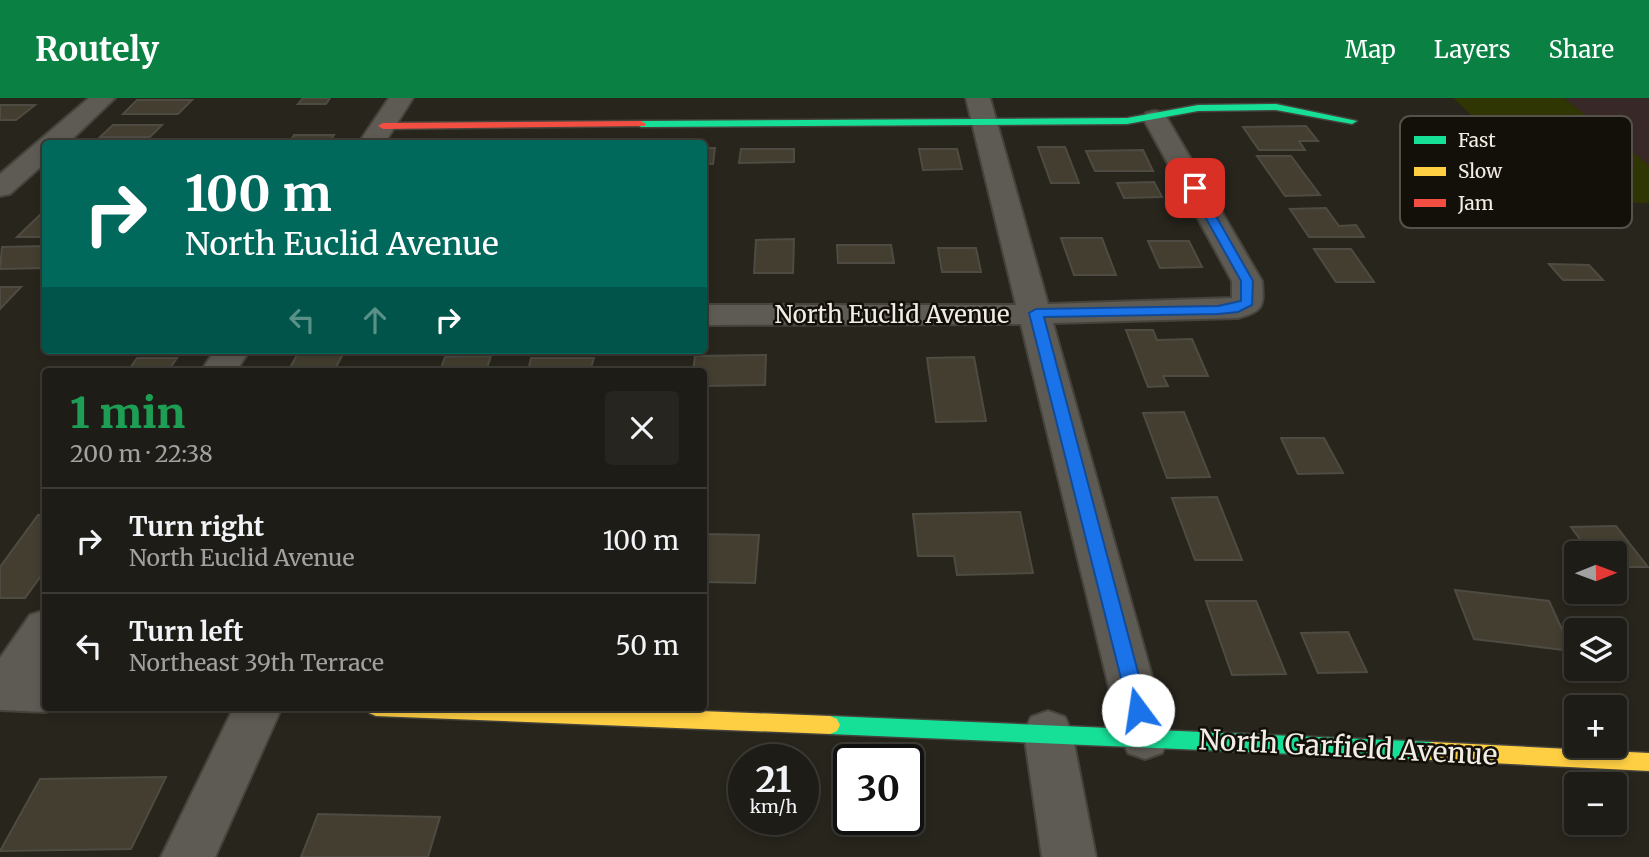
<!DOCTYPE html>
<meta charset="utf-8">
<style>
body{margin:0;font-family:Merriweather,serif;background:#26251f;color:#f1f3f6;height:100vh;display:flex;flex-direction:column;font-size:26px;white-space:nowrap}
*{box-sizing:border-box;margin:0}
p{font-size:23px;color:#a1a1a1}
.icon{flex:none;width:38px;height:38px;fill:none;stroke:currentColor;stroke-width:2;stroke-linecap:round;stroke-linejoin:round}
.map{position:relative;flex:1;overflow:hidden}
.drawer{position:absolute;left:42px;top:270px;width:665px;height:343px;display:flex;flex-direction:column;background:#1e1c16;border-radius:7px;box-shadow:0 4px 10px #0003,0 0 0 2px #3c3a35}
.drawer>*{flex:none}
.guide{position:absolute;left:42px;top:42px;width:665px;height:214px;border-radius:7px;box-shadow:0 4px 10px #0003,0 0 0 2px #3c3a35;background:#00695c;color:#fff;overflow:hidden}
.needle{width:46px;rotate:89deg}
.controls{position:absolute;left:1564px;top:443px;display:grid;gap:14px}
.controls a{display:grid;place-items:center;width:63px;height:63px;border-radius:7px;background:#1e1c16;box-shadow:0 4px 10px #0003,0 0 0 2px #3c3a35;font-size:35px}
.speed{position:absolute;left:728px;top:646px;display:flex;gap:14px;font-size:35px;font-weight:700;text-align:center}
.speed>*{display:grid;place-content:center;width:91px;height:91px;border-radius:50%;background:#1e1c16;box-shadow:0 4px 10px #0003,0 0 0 2px #3c3a35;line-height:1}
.speed small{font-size:18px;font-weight:400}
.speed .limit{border:4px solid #111;border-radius:10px;background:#fff;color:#111}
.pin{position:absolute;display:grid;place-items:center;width:60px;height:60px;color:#fff;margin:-30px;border-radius:14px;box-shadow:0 4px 10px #0006}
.me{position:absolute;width:77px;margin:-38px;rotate:346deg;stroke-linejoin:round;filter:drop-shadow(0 0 5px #0008)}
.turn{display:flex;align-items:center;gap:24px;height:147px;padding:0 28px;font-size:32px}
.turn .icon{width:91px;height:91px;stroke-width:2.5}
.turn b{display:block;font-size:49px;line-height:60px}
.lanes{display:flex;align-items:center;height:66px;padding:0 28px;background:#0003;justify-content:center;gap:35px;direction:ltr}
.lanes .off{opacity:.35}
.round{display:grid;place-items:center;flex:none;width:74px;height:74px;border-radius:7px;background:#26251f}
.head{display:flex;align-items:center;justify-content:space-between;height:119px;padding:0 28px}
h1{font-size:42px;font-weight:800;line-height:52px;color:#1e9e55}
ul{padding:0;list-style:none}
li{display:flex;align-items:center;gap:21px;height:105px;padding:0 28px;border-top:2px solid #3c3a35}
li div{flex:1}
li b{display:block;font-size:26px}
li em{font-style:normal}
header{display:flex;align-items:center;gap:42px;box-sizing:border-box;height:98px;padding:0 35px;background:#0b8043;color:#fff}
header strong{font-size:33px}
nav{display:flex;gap:38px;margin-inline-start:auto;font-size:24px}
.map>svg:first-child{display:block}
.commercial{fill:#392828}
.green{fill:#303504}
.building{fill:#433e2f;stroke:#4e4b43;stroke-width:2}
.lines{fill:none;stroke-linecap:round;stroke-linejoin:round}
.street-casing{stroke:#45433c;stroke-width:4}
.fast-casing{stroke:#45433c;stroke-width:3}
.slow-casing{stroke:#45433c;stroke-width:3}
.jam-casing{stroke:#45433c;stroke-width:3}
.street{fill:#5e5a54;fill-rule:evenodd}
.fast{fill:#16e098;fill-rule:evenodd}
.slow{fill:#ffcf43;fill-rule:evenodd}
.jam{fill:#f24e42;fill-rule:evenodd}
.route{fill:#1a73e8;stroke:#114b97;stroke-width:2}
.labels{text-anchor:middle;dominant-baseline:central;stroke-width:5;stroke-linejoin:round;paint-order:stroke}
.street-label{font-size:24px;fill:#f2ede4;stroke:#130f09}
.near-street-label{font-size:28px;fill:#f2ede4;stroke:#130f09}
.key{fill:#130f09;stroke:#56524b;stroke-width:2}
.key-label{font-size:19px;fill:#f2ede4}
</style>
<header>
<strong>Routely</strong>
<nav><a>Map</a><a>Layers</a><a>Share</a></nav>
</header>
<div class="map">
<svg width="1649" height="759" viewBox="0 0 1649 759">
<rect width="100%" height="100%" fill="#28251d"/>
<!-- commercial -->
<path class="commercial" d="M 1564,0 L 1649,0 L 1649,67 Z"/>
<!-- green -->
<path class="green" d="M 1453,0 L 1564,0 L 1649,67 L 1649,105 L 1564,103 Z"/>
<!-- building -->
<path class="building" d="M 303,0 L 330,0 L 326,6 L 298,6 Z
M 137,2 L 192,2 L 178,16 L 123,16 Z
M 0,7 L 35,7 L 16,22 L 0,22 Z
M 113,27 L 162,27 L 150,39 L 100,39 Z
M 1306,28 L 1318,43 L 1299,43 L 1305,52 L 1259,52 L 1243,29 Z
M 294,37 L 334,37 L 328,46 L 288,46 Z
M 1038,49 L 1065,49 L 1079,85 L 1051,85 Z
M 704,50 L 715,50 L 713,66 L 704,66 Z
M 741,51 L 794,51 L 794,64 L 739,65 Z
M 919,51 L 957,51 L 962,71 L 923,72 Z
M 1143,52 L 1153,73 L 1095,73 L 1086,53 Z
M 1257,58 L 1291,58 L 1320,97 L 1285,98 Z
M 1154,84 L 1162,99 L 1124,100 L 1117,85 Z
M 1326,110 L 1339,128 L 1356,127 L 1364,139 L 1309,139 L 1290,111 Z
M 44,113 L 46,139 L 17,139 Z
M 1061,140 L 1102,140 L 1116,177 L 1074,177 Z
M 794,141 L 793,175 L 754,175 L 756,142 Z
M 1148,143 L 1189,143 L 1202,169 L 1160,170 Z
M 837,147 L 891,147 L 894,165 L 838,165 Z
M 46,148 L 46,170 L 0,171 L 2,149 Z
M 938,150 L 976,150 L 981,174 L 942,174 Z
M 1314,151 L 1351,151 L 1374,184 L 1336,184 Z
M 1549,166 L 1589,167 L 1603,182 L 1563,182 Z
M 0,189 L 21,189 L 0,211 Z
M 1126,232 L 1153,232 L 1157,242 L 1192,241 L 1208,278 L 1163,278 L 1168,288 L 1148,289 Z
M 343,256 L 334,273 L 288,273 L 297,257 Z
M 766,257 L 765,287 L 704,288 L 704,273 L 693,273 L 695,258 Z
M 491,258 L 486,273 L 440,273 L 445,259 Z
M 974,259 L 986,323 L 936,324 L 927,260 Z
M 137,260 L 177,260 L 168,273 L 128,273 Z
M 531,260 L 594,260 L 590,273 L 528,273 Z
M 1184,314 L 1210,379 L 1167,380 L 1143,315 Z
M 1281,340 L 1324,340 L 1343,375 L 1298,376 Z
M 1217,399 L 1242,462 L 1195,462 L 1172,400 Z
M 1020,414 L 1033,475 L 957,477 L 954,458 L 918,458 L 913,416 Z
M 38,417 L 46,417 L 46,471 L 25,500 L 0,500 L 0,469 Z
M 1616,428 L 1648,469 L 1615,469 L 1615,455 L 1590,455 L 1571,429 Z
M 704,436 L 759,437 L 755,485 L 704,484 Z
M 1455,492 L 1549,503 L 1572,553 L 1474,541 Z
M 1206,503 L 1256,503 L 1286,576 L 1232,577 Z
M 1348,534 L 1367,574 L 1318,575 L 1301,535 Z
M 166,679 L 131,751 L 0,753 L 40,681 Z
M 318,716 L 440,719 L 428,759 L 301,759 Z"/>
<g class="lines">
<!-- street casing -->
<g class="street-casing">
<path id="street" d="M 89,0 L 115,0 L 67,46 L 46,46 L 46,64 L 10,96 L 0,98 L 0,76 Z
M 389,0 L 413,0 L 384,46 L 358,46 Z
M 966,0 L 990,0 L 1048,206 L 1232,200 L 1232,183 L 1143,20 L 1146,15 L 1155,13 L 1164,15 L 1167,20 L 1262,183 C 1264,208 1264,213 1238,220 L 1053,225 L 1169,639 L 1162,655 L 1145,661 L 1128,655 L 1121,639 L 1021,226 L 704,227 L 704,207 L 1016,207 Z
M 215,252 L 250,252 L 236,273 L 201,273 Z
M 46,512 L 46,568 L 43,572 L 46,572 L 46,609 L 59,609 L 46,614 L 0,612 L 0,560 L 30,517 Z
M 234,609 L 282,609 L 215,759 L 161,759 Z
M 1048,613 L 1065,619 L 1072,635 L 1096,759 L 1042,759 L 1024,635 L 1031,619 Z"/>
</g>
<!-- fast casing -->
<g class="fast-casing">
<path id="fast" d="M 1276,6 L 1357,23 L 1352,26 L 1276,12 L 1198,13 L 1127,26 L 641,29 L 636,26 L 641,23 L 1127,20 L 1198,7 Z
M 830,618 L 1432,644 L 1439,646 L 1442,653 L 1439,660 L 1432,662 L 830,636 L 823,633 L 820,627 L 823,621 Z"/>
</g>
<!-- slow casing -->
<g class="slow-casing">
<path id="slow" d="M 366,609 L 598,609 L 830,618 L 837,621 L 840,627 L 837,633 L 830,636 L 376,618 L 369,615 Z
M 1432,644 L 1649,655 L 1649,673 L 1432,662 L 1425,660 L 1422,653 L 1425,646 Z"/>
</g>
<!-- jam casing -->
<g class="jam-casing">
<path id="jam" d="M 641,23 L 646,26 L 645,28 L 383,31 L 378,28 L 383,25 Z"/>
</g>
<!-- street -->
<use href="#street" class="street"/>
<!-- fast -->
<use href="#fast" class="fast"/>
<!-- slow -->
<use href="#slow" class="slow"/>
<!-- jam -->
<use href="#jam" class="jam"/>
</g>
<!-- route -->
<path class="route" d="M 1195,87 L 1200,90 L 1253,183 L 1252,207 L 1238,214 L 1218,216 L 1044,219 L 1148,612 L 1145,619 L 1138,621 L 1131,619 L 1129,612 L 1029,215 L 1036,211 L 1218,208 L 1241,203 L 1241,183 L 1189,90 Z"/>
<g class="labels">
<!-- street labels -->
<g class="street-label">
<text x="892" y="216">North Euclid Avenue</text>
</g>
<!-- near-street labels -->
<g class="near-street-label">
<text transform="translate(1348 649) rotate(3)">North Garfield Avenue</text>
</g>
</g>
<!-- legend -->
<rect x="1400" y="18" width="232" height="112" rx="10" class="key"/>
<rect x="1414" y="38" width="32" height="8" fill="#16e098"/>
<rect x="1414" y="69" width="32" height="9" fill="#ffcf43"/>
<rect x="1414" y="101" width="32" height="8" fill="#f24e42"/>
<g class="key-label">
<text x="1458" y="49">Fast</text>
<text x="1458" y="80">Slow</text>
<text x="1458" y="112">Jam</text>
</g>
</svg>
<div class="controls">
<a><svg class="needle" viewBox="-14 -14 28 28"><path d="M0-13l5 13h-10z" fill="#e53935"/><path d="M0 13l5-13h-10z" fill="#a1a1a1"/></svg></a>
<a><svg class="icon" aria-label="layers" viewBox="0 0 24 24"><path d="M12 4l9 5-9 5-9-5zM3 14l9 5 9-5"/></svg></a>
<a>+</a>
<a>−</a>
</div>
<div class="speed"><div>21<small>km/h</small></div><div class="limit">30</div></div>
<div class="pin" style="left:1195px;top:90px;background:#d93025"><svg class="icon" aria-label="arrive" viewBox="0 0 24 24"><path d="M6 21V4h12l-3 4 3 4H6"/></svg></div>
<svg class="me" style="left:1138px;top:612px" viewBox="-20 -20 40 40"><circle r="19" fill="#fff"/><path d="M0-13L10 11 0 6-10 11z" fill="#1a73e8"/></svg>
<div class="guide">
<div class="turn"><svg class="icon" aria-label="right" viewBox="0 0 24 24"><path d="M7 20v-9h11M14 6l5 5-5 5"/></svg><div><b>100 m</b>North Euclid Avenue</div></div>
<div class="lanes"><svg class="icon off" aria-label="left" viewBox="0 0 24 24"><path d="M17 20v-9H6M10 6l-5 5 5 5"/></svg><svg class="icon off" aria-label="ahead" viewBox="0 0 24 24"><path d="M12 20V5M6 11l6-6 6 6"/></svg><svg class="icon" aria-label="right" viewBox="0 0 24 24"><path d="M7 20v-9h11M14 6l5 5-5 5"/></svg></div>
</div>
<section class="drawer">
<div class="head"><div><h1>1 min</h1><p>200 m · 22:38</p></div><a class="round"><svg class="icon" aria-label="close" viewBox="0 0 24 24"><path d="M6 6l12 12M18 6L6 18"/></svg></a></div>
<ul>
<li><svg class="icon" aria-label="right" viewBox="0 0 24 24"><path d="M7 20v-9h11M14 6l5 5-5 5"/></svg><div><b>Turn right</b><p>North Euclid Avenue</p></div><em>100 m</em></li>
<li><svg class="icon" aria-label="left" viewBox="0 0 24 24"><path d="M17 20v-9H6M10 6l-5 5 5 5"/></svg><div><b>Turn left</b><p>Northeast 39th Terrace</p></div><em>50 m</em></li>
</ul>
</section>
</div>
